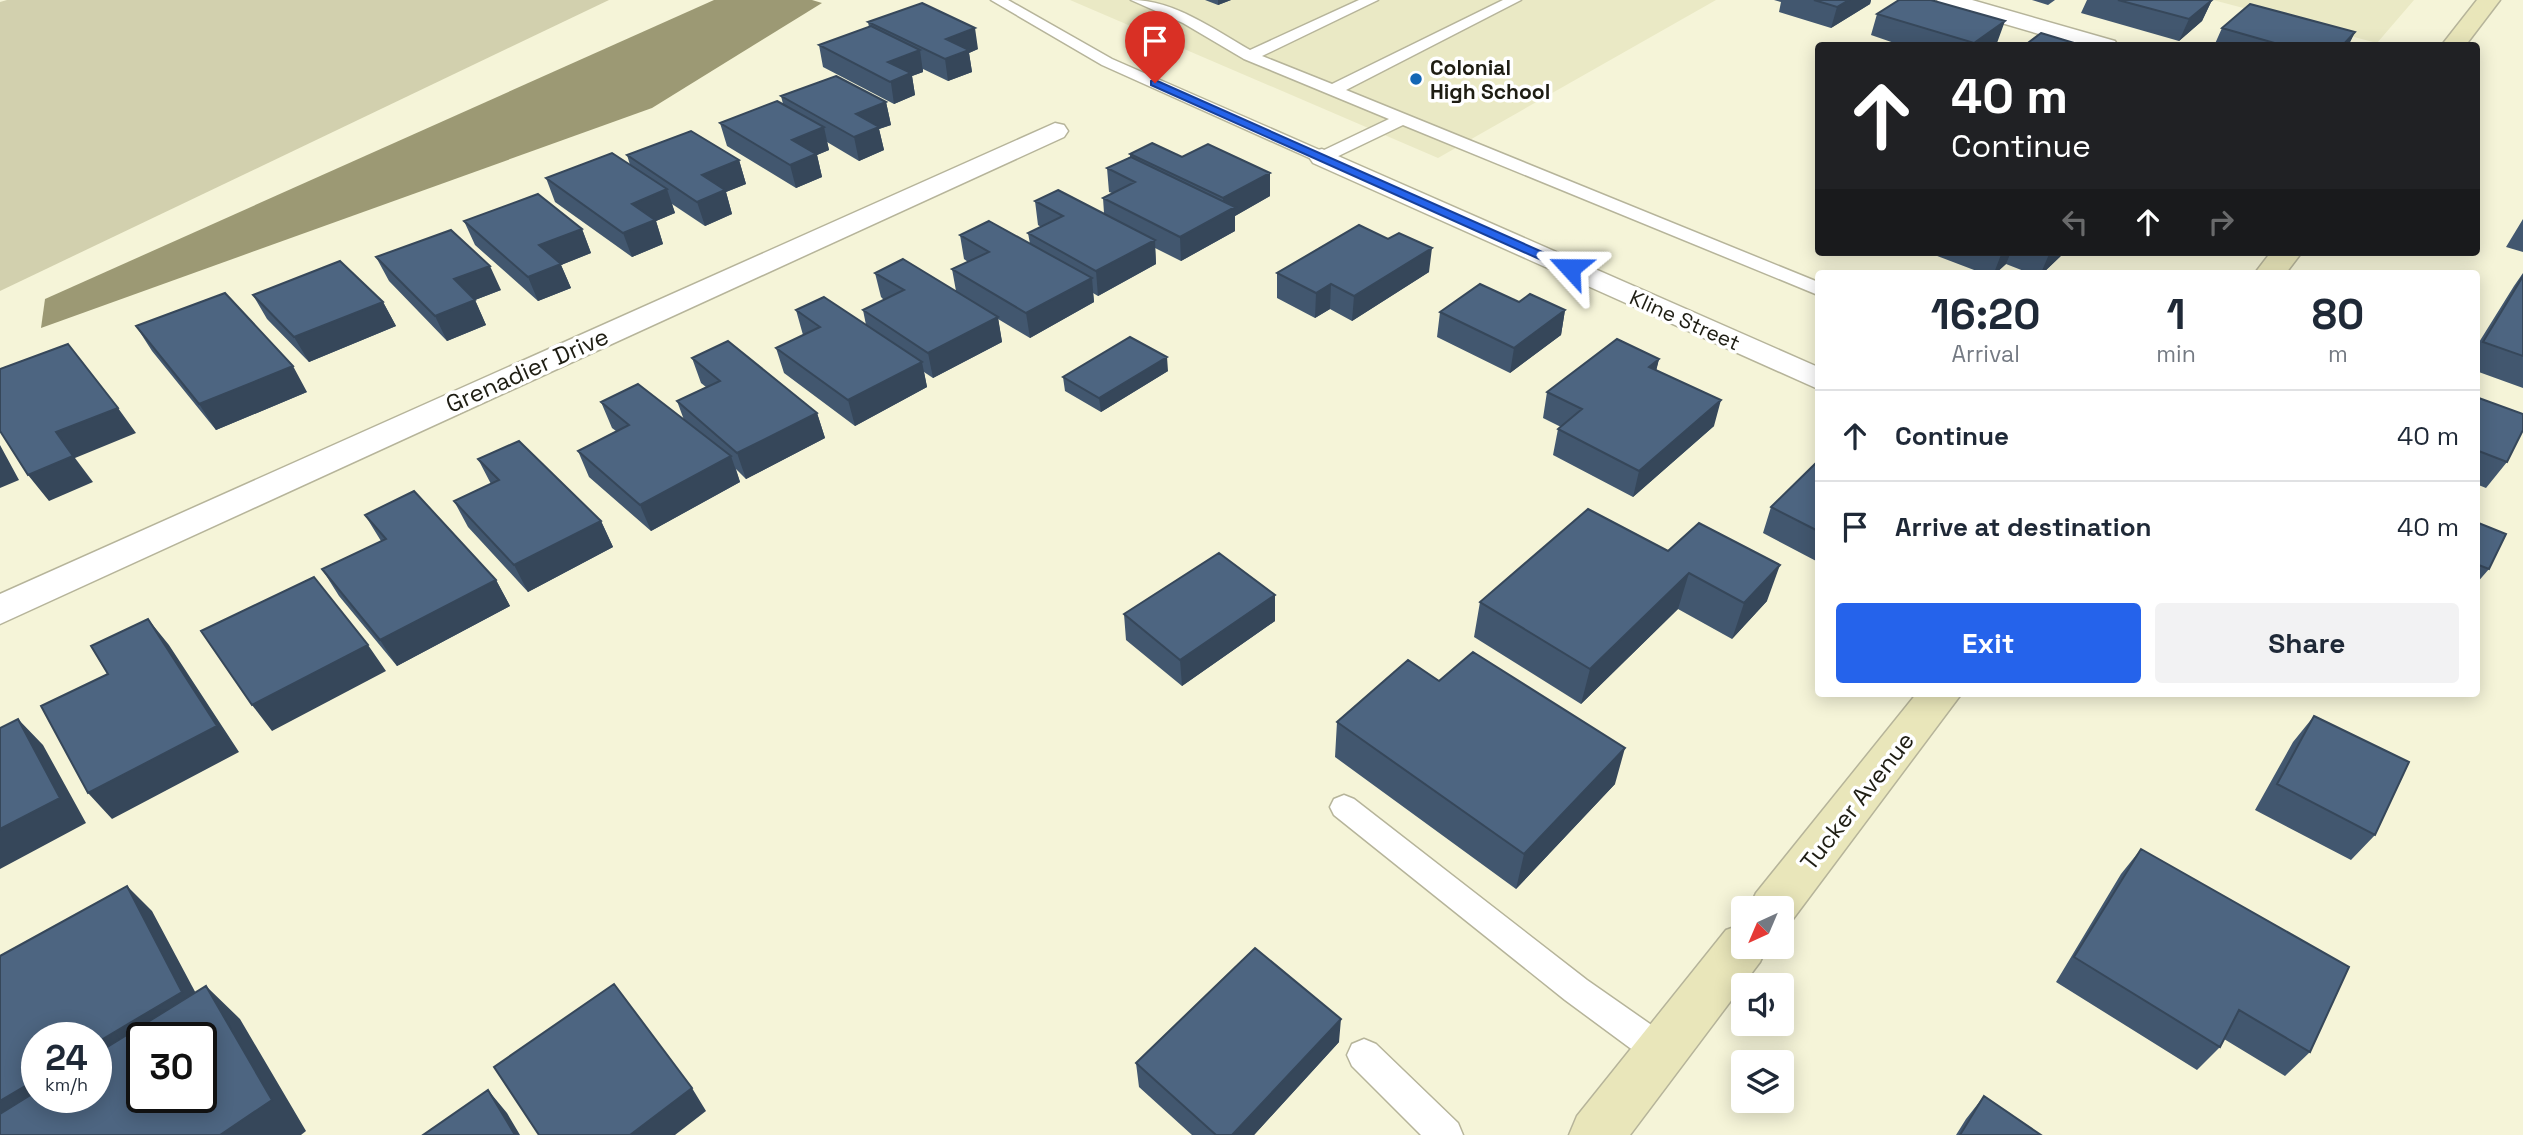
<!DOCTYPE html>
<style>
body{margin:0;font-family:"Space Grotesk",sans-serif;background:#f2f2f3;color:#1f2937;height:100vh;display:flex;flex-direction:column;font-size:26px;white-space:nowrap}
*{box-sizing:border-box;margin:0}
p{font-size:23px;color:#747a83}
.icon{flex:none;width:38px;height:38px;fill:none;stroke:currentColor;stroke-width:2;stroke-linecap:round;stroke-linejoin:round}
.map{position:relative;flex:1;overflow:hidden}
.details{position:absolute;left:1815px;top:270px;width:665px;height:427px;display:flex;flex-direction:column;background:#fff;border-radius:7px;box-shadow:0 4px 18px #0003}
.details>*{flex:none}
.hud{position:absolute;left:1815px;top:42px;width:665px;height:214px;border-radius:7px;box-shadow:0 4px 18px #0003;background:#202124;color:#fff;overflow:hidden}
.needle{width:46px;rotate:224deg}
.fabs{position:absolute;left:1731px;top:896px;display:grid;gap:14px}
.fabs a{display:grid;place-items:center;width:63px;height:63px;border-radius:7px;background:#fff;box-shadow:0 4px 18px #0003;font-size:35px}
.speed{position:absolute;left:21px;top:1022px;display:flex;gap:14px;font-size:35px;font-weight:700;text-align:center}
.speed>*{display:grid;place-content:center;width:91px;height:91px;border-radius:50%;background:#fff;box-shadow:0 4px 18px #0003;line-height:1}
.speed small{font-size:18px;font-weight:400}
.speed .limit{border:4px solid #111;border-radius:10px;background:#fff;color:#111}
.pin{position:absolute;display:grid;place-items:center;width:60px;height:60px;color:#fff;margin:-72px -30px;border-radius:50% 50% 50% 0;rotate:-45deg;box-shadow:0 0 7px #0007}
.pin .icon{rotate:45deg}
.me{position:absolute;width:77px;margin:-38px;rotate:294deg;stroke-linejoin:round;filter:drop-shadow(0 0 5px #0008)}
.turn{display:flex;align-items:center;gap:24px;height:147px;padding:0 21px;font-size:32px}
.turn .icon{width:91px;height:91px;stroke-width:2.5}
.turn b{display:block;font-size:49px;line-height:60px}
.lanes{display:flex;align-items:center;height:66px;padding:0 21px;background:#0003;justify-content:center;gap:35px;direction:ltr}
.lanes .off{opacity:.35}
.eta{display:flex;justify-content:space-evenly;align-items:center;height:119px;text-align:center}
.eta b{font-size:42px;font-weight:700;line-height:49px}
.button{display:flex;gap:14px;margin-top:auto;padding:14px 21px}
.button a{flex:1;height:80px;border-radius:7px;background:#2563eb;color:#fff;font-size:28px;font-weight:700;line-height:80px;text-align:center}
.button a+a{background:#f2f2f3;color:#1f2937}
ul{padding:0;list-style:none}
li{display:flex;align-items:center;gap:21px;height:91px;padding:0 21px;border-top:2px solid #e0e1e3}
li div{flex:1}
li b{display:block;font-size:26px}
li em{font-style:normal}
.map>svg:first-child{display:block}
.built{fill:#eae9c5}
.green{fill:#d2d0ae}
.water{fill:#9c9974}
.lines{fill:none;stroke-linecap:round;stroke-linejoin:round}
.lane-casing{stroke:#b6b49a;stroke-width:3}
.street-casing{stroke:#b6b49a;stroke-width:3}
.secondary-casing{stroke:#b6b49a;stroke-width:3}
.lane{fill:#fff;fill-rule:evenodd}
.street{fill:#fff;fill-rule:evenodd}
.secondary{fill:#e9e6ba;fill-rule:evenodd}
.wall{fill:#42576f}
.shaded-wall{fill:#36475a}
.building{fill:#4d6581;stroke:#36475a;stroke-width:2;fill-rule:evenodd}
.route{fill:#2563eb;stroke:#184099;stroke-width:2}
.poi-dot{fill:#1467b5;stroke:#fff;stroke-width:2.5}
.labels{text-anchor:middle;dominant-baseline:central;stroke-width:7;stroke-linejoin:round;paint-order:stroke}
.far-poi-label{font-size:21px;font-weight:bold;fill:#1e1d13;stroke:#fff;text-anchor:start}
.far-street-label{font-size:21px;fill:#1e1d13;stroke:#fff}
.street-label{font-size:24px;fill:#1e1d13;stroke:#fff}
</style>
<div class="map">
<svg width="2523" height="1135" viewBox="0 0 2523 1135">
<rect width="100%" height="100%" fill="#f5f4d8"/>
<!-- built -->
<path class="built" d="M 1070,0 L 1716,0 L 1438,158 Z
M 2213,0 L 2414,0 L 2377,43 Z"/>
<!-- green -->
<path class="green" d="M 7,0 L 609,0 L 0,291 L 0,2 Z"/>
<!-- water -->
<path class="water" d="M 714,0 L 812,0 L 822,3 L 652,108 L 41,328 L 45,299 Z"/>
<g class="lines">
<!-- lane casing -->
<g class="lane-casing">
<path id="lane" d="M 991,0 L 1008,0 L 1112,59 L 1322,151 L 1389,119 L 1244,59 L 1183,23 L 1131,0 C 1174,0 1213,29 1250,50 L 1359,0 L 1378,0 L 1262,56 L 1332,84 L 1503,0 L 1521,0 L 1346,90 L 1818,282 L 1818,295 L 1403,125 L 1328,161 L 1316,161 L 1102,65 Z
M 1344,795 L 1354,799 L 1587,980 L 1673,1040 L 1678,1051 L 1673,1062 L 1661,1067 L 1649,1062 L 1565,1000 L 1334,815 L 1330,807 L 1334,799 Z
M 1364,1039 L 1376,1044 L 1458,1123 L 1463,1135 L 1421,1135 L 1352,1066 L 1347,1055 L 1352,1044 Z"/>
</g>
<!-- street casing -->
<g class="street-casing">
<path id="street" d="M 1937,0 L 1972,0 L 2115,41 L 2118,46 L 2080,46 L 1940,5 Z
M 1055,123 L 1064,125 L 1068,131 L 1064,137 L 0,624 L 0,594 Z
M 1322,149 L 1818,367 L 1818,389 L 1313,163 L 1309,157 L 1313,151 Z"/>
</g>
<!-- secondary casing -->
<g class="secondary-casing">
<path id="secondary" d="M 2477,0 L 2500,0 L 2465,46 L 2441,46 Z
M 2271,252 L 2302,252 L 2286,273 L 2255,273 Z
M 1917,693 L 1962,693 L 1790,923 L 1782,926 L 1782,908 L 1749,908 L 1756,893 Z
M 1743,924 L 1743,947 L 1767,947 L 1760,962 L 1630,1135 L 1569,1135 L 1577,1116 L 1726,930 Z"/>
</g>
<!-- lane -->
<use href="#lane" class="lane"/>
<!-- street -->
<use href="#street" class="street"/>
<!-- secondary -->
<use href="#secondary" class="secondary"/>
</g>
<!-- wall -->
<path class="wall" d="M 1205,0 L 1231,0 L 1218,5 Z
M 1774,0 L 1871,0 L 1870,4 L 1831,28 L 1779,12 L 1781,2 Z
M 2032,0 L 2055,0 L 2048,5 Z
M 2087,0 L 2212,0 L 2202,21 L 2179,41 L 2081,13 Z
M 1877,14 L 1997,43 L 1993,46 L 1903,46 L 1871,35 Z
M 868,22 L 978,49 L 969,53 L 972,72 L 948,81 L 923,69 L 923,72 L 912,76 L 915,95 L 894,104 L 823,67 L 819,45 L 869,27 Z
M 2222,28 L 2355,32 L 2348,46 L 2214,46 Z
M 781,96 L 886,102 L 891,125 L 879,129 L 884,150 L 859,161 L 827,142 L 829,150 L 817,155 L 822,177 L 796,188 L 727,146 L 720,123 L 783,104 Z
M 1130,154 L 1270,196 L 1235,216 L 1235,231 L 1181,261 L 1155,248 L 1156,264 L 1098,296 L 1093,293 L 1094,302 L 1030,338 L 998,319 L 1002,342 L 933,378 L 924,372 L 927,387 L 855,426 L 784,373 L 776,348 L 803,335 L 796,310 L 866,325 L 863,310 L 884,300 L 881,297 L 875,273 L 956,291 L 952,269 L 968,262 L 964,259 L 960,235 L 1030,244 L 1028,233 L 1041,227 L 1038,225 L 1035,201 L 1104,213 L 1103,198 L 1112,193 L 1109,192 L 1107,168 L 1130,157 Z
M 627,155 L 739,160 L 746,184 L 726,192 L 732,214 L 705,226 L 672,204 L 675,213 L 656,221 L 663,244 L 632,257 L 555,202 L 546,178 L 630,165 Z
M 2523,219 L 2523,252 L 2506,247 Z
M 464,221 L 582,229 L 591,253 L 561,265 L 571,288 L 538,301 L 475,245 Z
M 1932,252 L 2065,252 L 2043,273 L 2029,273 L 2006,264 L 1996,273 L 1982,273 L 1932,254 Z
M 376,257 L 501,290 L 475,300 L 486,325 L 447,341 L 389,281 Z
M 1429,272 L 1352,321 L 1330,309 L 1315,318 L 1277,298 L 1277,273 Z
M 2523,273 L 2523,388 L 2476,371 L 2476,347 L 2514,286 Z
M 253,295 L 383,302 L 396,326 L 309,362 L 267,319 Z
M 1519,302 L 1565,310 L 1561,335 L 1510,373 L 1437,337 L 1440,312 Z
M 136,326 L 307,392 L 216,430 L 152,351 Z
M 692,358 L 817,413 L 825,438 L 746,479 L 736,469 L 740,482 L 651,531 L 589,477 L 578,451 L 616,431 L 612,428 L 601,402 L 684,420 L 677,401 L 706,387 L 701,383 Z
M 1659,359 L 1656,370 L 1714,426 L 1633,497 L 1553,455 L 1558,429 L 1561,427 L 1543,418 L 1547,392 Z
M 1168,371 L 1101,412 L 1065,391 L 1063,377 Z
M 2476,397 L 2507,462 L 2486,488 L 2476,484 Z
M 478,459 L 601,521 L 613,547 L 528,592 L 468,527 L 454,501 L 491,484 Z
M 1818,461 L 1818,562 L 1763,533 L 1771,507 Z
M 365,515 L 496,580 L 510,606 L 397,666 L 339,596 L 322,569 L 381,541 Z
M 2476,522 L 2489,569 L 2476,584 Z
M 1668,551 L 1767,601 L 1732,639 L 1678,609 L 1581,704 L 1474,637 L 1480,602 Z
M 1124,614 L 1275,621 L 1182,686 L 1126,640 Z
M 1439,681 L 1615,784 L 1516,889 L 1335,757 L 1337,722 Z
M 2314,716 L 2375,835 L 2351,860 L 2255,810 L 2293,742 Z
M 2141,849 L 2310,1052 L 2285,1076 L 2224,1039 L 2220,1047 L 2197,1070 L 2056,982 L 2121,874 Z
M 1339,1042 L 1254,1135 L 1192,1135 L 1139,1087 L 1136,1063 Z
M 1984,1096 L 2041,1135 L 1956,1135 L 1966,1119 Z"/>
<!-- shaded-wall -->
<path class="shaded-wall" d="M 1218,0 L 1231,0 L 1218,5 Z
M 1849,0 L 1871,0 L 1870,4 L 1831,28 L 1837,7 Z
M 2212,0 L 2202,21 L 2179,41 L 2189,19 Z
M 2005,21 L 1997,43 L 1993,46 L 1973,46 L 1974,43 Z
M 975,28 L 978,49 L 969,53 L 972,72 L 948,81 L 945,59 L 946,39 Z
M 2355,32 L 2348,46 L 2342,46 Z
M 920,50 L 923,72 L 912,76 L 915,95 L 894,104 L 888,62 Z
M 886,102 L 891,125 L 879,129 L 884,150 L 859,161 L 854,137 L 856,114 Z
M 824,127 L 829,150 L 817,155 L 822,177 L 796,188 L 790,165 L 792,140 Z
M 739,160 L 746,184 L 726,192 L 732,214 L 705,226 L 697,202 L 702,175 Z
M 1270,173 L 1270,196 L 1235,216 L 1235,231 L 1181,261 L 1180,237 L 1223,213 L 1223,198 Z
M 667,189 L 675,213 L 656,221 L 663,244 L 632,257 L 623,233 L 632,204 Z
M 582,229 L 591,253 L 561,265 L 571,288 L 538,301 L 528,277 L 539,245 Z
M 1155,240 L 1156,264 L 1098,296 L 1096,271 Z
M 1432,248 L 1429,272 L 1352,321 L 1354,296 Z
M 2002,252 L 2011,252 L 2006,264 L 1996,273 L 1994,273 Z
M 2050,252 L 2065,252 L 2043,273 L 2041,273 Z
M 490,266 L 501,290 L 475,300 L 486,325 L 447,341 L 435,316 L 454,279 Z
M 1092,278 L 1094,302 L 1030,338 L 1026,313 Z
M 1331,284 L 1330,309 L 1315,318 L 1316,293 Z
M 383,302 L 396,326 L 309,362 L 294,337 Z
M 1565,310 L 1561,335 L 1510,373 L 1514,348 Z
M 998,317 L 1002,342 L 933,378 L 928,353 Z
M 1167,357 L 1168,371 L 1101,412 L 1099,398 Z
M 1659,359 L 1653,384 L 1649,367 Z
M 922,362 L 927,387 L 855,426 L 848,400 Z
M 293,366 L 307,392 L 216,430 L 199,404 Z
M 1721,400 L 1714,426 L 1633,497 L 1639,471 Z
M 118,408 L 136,433 L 75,458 L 93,482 L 49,501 L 28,475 L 56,432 Z
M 817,413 L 825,438 L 746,479 L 737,453 Z
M 0,445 L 19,480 L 0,488 Z
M 731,456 L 740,482 L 651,531 L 640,505 Z
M 601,521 L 613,547 L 528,592 L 514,565 Z
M 1780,565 L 1767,601 L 1732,639 L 1744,603 Z
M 1689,573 L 1678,609 L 1581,704 L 1590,669 Z
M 496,580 L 510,606 L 397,666 L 380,640 Z
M 1275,595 L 1275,621 L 1182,686 L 1180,660 Z
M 148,619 L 169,645 L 239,752 L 112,819 L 88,793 Z
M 368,645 L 386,671 L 272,731 L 252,705 Z
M 18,719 L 43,745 L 86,823 L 0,869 L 0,829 Z
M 1625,748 L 1615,784 L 1516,889 L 1524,854 Z
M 127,886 L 152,911 L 208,1016 L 96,1084 L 96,1043 Z
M 206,986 L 240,1019 L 306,1131 L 301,1135 L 220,1135 Z
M 1341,1019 L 1339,1042 L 1254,1135 L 1232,1135 Z
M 37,1079 L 37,1097 L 0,1135 L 0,1101 Z
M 692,1088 L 706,1111 L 675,1135 L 630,1135 Z
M 488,1090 L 507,1113 L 520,1135 L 515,1135 Z"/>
<!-- building -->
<path class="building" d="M 1814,0 L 1849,0 L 1837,7 Z
M 1899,0 L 1931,0 L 2005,21 L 1974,43 L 1877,14 Z
M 2118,0 L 2212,0 L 2189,19 Z
M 922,3 L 975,28 L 946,39 L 969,50 L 945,59 L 868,22 Z
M 2250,4 L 2355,32 L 2342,46 L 2285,46 L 2222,28 Z
M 871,26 L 920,50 L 888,62 L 911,73 L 890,82 L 819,45 Z
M 2041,33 L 2084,46 L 2024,46 Z
M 836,76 L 886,102 L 856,114 L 879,127 L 854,137 L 781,96 Z
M 777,101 L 824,127 L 792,140 L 816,154 L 790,165 L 720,123 Z
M 691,131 L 739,160 L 702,175 L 725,190 L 697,202 L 627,155 Z
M 1152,143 L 1182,157 L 1208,144 L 1270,173 L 1223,198 L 1130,154 Z
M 612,153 L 667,189 L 632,204 L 655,220 L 623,233 L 546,178 Z
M 1131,157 L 1235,207 L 1180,237 L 1103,198 L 1135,182 L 1107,168 Z
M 1058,190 L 1155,240 L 1096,271 L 1028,233 L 1063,216 L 1035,201 Z
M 538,194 L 582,229 L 539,245 L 561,264 L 528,277 L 464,221 Z
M 989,221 L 1092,278 L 1026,313 L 952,269 L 989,252 L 960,235 Z
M 1359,225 L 1388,239 L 1399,233 L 1432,248 L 1354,296 L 1331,284 L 1316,293 L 1277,273 Z
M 451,230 L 490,266 L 454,279 L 475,300 L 435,316 L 376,257 Z
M 903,259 L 998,317 L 928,353 L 863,310 L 904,290 L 875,273 Z
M 340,261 L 383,302 L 294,337 L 253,295 Z
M 2523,276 L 2523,356 L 2483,342 Z
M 1480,284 L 1519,302 L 1530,294 L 1565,310 L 1514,348 L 1440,312 Z
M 225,293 L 293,366 L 199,404 L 136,326 Z
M 824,297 L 922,362 L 848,400 L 776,348 L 820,327 L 796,310 Z
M 1130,337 L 1167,357 L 1099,398 L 1063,377 Z
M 1617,339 L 1659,359 L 1649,367 L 1721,400 L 1639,471 L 1558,429 L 1582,409 L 1547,392 Z
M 728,341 L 817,413 L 737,453 L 677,401 L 720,381 L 692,358 Z
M 68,344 L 118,408 L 56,432 L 73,456 L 28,475 L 0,431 L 0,369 Z
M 638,384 L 731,456 L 640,505 L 578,451 L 629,425 L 601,402 Z
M 2476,397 L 2523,414 L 2523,430 L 2507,462 L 2476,450 Z
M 519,441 L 601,521 L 514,565 L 454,501 L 499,480 L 478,459 Z
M 1818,461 L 1818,531 L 1771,507 Z
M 414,491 L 496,580 L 380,640 L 322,569 L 386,539 L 365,515 Z
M 1588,509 L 1668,551 L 1699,523 L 1780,565 L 1744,603 L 1689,573 L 1590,669 L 1480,602 Z
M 2476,522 L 2506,534 L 2489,569 L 2476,564 Z
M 1219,553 L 1275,595 L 1180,660 L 1124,614 Z
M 314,577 L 368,645 L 252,705 L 201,631 Z
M 148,619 L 217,726 L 88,793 L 41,706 L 108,674 L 91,646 Z
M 1473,652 L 1625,748 L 1524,854 L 1337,722 L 1408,660 L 1439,681 Z
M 2314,716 L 2409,762 L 2375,835 L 2277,784 Z
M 18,719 L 60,798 L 0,829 L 0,728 Z
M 2141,849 L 2349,967 L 2310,1052 L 2239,1010 L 2220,1047 L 2074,957 Z
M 127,886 L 182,992 L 96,1043 L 96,1038 L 37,1038 L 37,1079 L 0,1101 L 0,956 Z
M 1255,948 L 1341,1019 L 1232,1135 L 1216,1135 L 1136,1063 Z
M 614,984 L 692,1088 L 630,1135 L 539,1135 L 494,1067 Z
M 206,986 L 272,1100 L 220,1135 L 0,1135 L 0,1114 L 37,1091 L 37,1097 L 96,1097 L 96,1054 ZM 142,1038 L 201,1038 L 201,1097 L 142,1097 Z
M 488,1090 L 515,1135 L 423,1135 Z
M 1984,1096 L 2041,1135 L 1960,1135 Z"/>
<!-- route -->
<path class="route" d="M 1155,80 L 1574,266 L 1576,268 L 1566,271 L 1151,85 L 1151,81 Z"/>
<!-- markers -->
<circle class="poi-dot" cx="1416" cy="79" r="7"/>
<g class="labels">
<!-- far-poi labels -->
<g class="far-poi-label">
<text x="1430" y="67">Colonial<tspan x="1430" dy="24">High School</tspan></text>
</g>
<!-- far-street labels -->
<g class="far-street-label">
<text transform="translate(1685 320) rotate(24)">Kline Street</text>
</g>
<!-- street labels -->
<g class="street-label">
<text transform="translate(527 370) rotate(-24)">Grenadier Drive</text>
<text transform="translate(1857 801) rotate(-52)">Tucker Avenue</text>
</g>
</g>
</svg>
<div class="fabs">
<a><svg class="needle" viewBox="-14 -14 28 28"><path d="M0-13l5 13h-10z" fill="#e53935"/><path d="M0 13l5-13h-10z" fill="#747a83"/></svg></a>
<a><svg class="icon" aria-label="sound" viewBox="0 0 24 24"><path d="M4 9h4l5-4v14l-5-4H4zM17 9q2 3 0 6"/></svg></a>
<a><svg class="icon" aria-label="layers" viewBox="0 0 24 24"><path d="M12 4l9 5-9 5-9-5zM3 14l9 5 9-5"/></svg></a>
</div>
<div class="speed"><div>24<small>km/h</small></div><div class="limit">30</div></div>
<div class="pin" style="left:1155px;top:83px;background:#d93025"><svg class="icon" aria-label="arrive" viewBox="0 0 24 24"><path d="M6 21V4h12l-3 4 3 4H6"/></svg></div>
<svg class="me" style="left:1570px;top:268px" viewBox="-20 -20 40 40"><path d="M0-17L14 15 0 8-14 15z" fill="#2563eb" stroke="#fff" stroke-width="4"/></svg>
<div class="hud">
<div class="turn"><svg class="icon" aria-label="ahead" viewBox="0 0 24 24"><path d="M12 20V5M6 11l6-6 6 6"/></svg><div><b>40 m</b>Continue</div></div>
<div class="lanes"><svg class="icon off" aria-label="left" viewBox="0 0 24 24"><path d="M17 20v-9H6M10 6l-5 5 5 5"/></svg><svg class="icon" aria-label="ahead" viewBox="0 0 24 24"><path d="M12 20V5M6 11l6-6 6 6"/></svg><svg class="icon off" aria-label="right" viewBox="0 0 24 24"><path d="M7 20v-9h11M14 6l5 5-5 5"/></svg></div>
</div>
<section class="details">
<div class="eta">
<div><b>16:20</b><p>Arrival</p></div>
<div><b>1</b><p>min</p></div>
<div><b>80</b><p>m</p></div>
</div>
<ul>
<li><svg class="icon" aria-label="ahead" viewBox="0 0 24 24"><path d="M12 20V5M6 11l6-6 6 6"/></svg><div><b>Continue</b></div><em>40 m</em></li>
<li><svg class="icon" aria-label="arrive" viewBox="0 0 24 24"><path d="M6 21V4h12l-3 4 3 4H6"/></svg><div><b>Arrive at destination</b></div><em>40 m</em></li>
</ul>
<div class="button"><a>Exit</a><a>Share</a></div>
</section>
</div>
